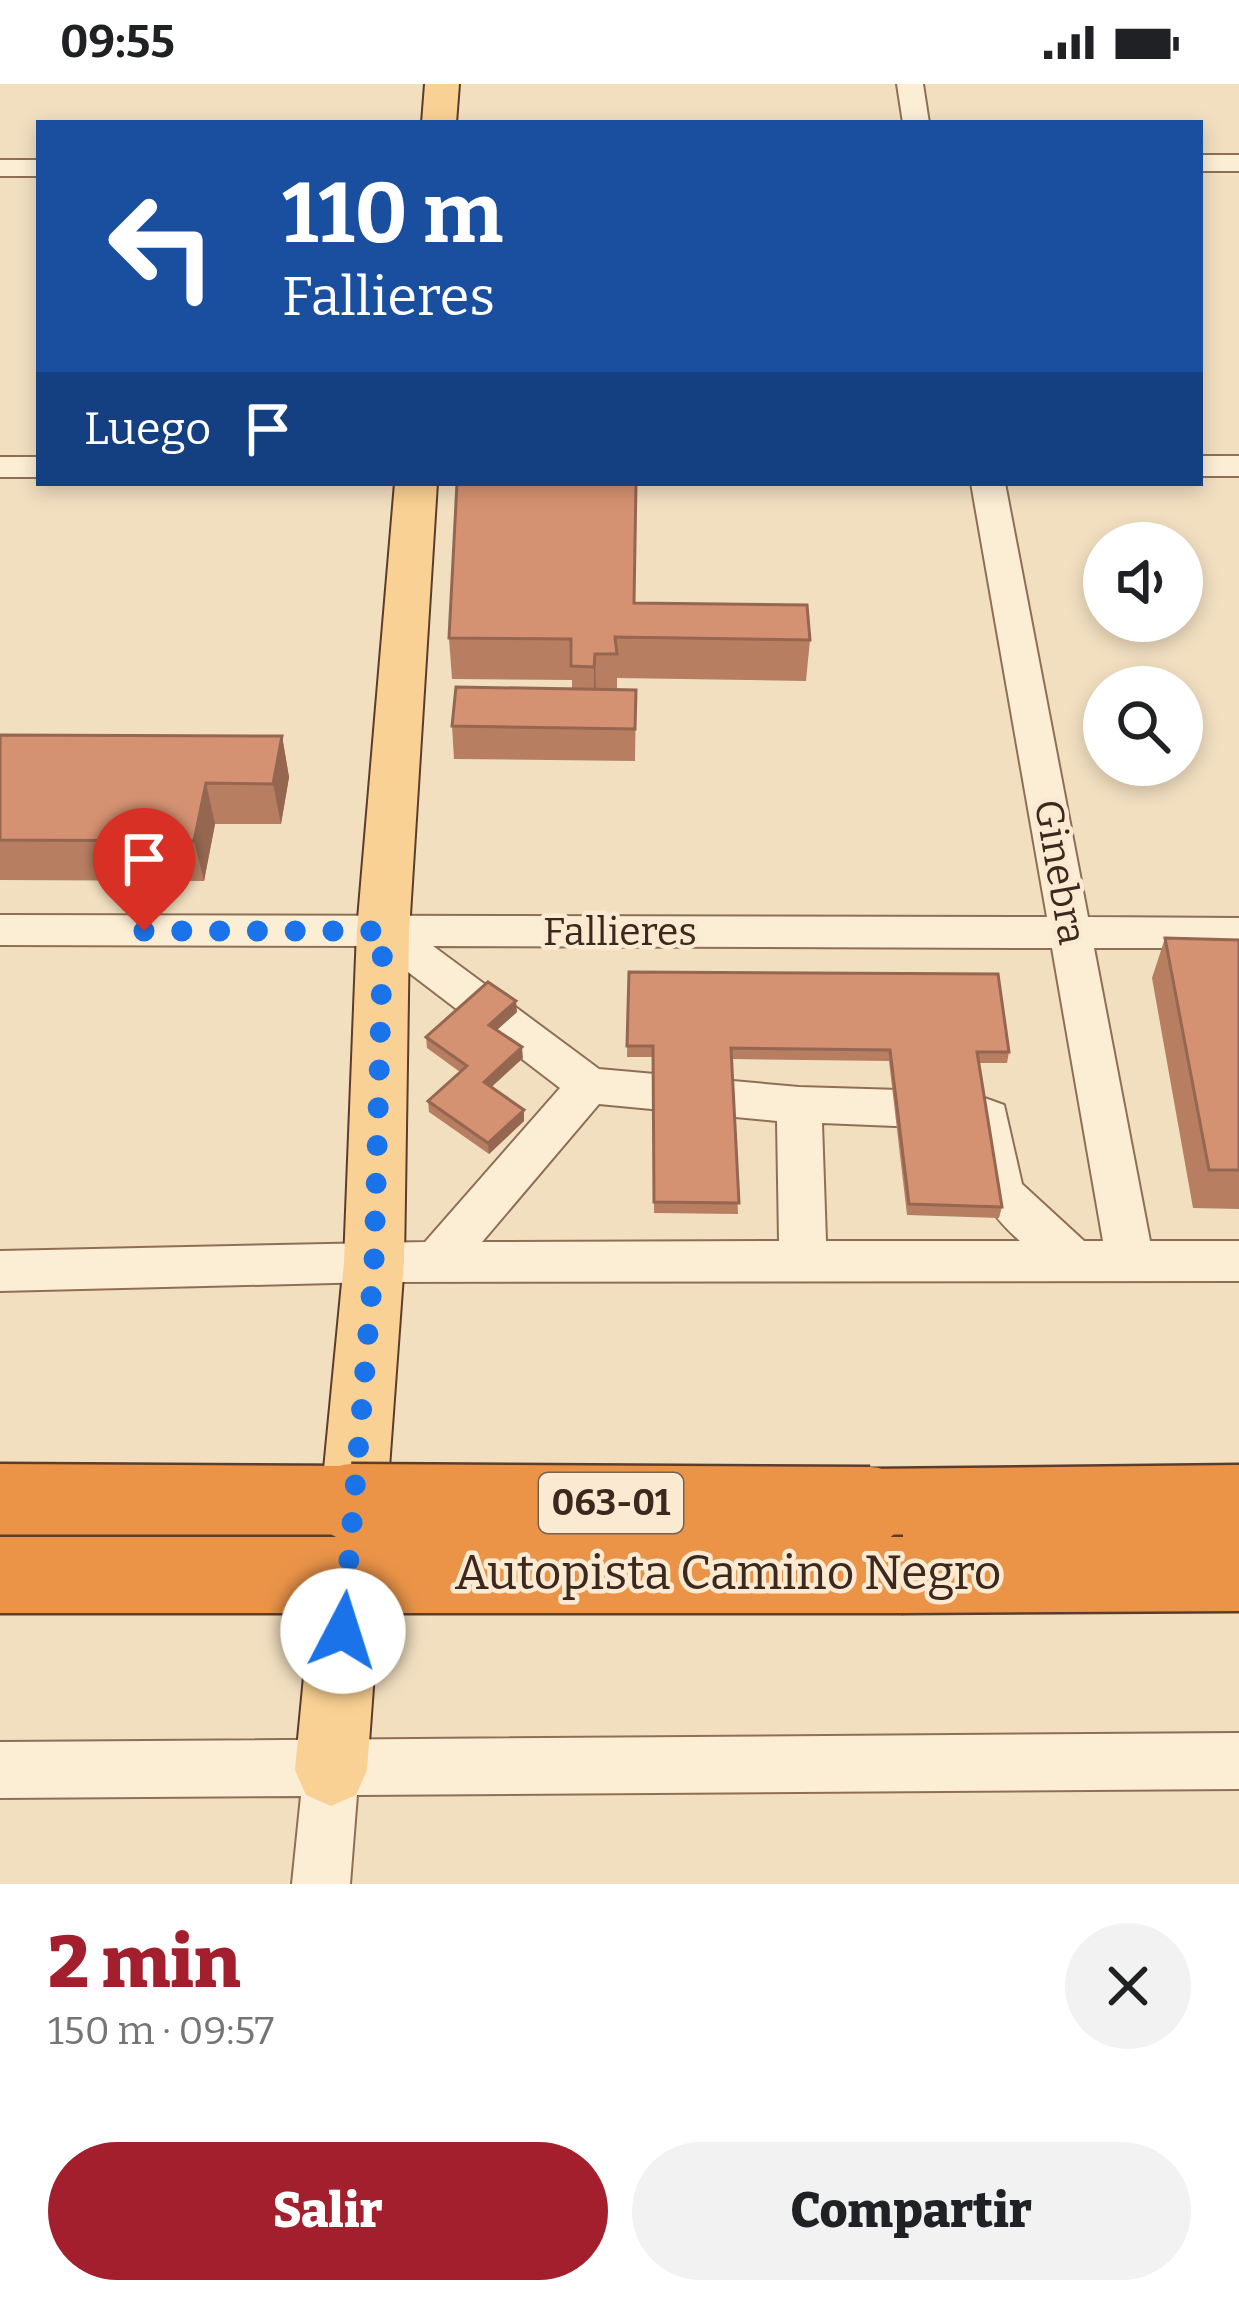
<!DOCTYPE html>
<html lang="es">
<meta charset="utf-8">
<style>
body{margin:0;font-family:Bitter,serif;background:#f2f2f2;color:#202124;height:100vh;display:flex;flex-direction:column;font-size:45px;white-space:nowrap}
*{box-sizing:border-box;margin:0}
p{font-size:39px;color:#757577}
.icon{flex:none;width:66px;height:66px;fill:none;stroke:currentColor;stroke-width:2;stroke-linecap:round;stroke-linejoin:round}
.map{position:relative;height:1800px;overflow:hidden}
.side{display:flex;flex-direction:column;background:#fff;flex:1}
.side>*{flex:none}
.top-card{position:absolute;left:36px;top:36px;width:1167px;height:366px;border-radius:0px;box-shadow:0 6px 18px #0003;background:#1a4fa0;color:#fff;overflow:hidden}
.fabs{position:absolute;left:1083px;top:438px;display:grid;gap:24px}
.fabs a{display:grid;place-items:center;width:120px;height:120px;border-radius:50%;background:#fff;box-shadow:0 6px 18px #0003;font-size:60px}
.pin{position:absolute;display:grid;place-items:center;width:102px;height:102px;color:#fff;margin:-123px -51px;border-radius:50% 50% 50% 0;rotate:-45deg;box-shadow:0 0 12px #0007}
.pin .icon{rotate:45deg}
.me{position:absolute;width:132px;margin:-66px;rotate:5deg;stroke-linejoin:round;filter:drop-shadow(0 0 9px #0008)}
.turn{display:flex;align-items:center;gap:42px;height:252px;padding:0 48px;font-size:54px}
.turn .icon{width:156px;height:156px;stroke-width:2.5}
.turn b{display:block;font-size:84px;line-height:102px}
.then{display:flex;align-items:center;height:114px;padding:0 48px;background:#0003;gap:24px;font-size:45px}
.round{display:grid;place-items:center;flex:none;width:126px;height:126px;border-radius:63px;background:#f2f2f2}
.summary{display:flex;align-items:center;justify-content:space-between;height:204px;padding:0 48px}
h1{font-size:72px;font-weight:800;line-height:90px;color:#a31f2d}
.action{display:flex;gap:24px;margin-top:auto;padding:24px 48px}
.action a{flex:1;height:138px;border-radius:72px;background:#a31f2d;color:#fff;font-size:48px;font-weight:800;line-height:138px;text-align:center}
.action a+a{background:#f2f2f2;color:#202124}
.status{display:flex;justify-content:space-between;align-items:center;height:84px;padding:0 60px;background:#fff;direction:ltr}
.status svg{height:33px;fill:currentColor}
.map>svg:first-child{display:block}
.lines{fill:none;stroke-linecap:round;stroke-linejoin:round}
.minor-casing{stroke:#8e6f56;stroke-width:4}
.major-casing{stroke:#5b3d2b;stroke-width:4}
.highway-casing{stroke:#5b3d2b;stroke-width:5}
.minor{fill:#fcedd5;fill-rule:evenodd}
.major{fill:#fad194;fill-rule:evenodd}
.highway{fill:#eb9448;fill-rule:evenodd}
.highway-bridge-casing{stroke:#5b3d2b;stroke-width:81;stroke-linecap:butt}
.highway-bridge{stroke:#eb9448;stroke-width:76}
.wall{fill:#b77e62}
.shaded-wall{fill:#956650}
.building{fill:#d59272;stroke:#956650;stroke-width:3}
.route{stroke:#1a73e8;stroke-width:21;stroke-dasharray:0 37.8}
.labels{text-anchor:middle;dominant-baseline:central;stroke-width:9;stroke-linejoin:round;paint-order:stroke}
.shield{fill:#f9ead1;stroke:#756252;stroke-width:3}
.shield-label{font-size:36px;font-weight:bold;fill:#3c281c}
.street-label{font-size:39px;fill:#3c281c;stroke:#f9ead1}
.near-street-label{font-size:48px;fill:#3c281c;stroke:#f9ead1}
</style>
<div class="status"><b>09:55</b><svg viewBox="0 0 49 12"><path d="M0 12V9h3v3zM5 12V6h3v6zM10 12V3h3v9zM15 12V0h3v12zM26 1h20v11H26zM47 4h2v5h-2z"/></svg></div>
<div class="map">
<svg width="1239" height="1800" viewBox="0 0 1239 1800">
<rect width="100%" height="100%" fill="#f2dfc0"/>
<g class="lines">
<!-- minor casing -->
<g class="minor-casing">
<path id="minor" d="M 897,0 L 923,0 L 929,39 L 903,39 Z
M 1200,71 L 1239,71 L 1239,87 L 1200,87 Z
M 0,76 L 39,76 L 39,92 L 0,92 Z
M 1200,372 L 1239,372 L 1239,392 L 1200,392 Z
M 0,373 L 39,373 L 39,393 L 0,393 Z
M 971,399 L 1005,399 L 1088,833 L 1239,834 L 1239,864 L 1094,864 L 1150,1157 L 1239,1157 L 1239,1197 L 374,1198 L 0,1207 L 0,1167 L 425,1158 L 560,1004 L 374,862 L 0,861 L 0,831 L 1047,833 ZM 433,862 L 1052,864 L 1103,1157 L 1084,1157 L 1022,1100 L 1004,1021 L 968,1008 L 799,1003 L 599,985 ZM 599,1020 L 777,1037 L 779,1157 L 482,1158 ZM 822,1039 L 968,1045 C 976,1098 978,1120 1020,1157 L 826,1157 Z
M 1239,1649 L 1239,1705 L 357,1711 L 350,1800 L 292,1800 L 301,1712 L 0,1714 L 0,1658 Z"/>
</g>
<!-- major casing -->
<g class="major-casing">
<path id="major" d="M 425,0 L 459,0 L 456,39 L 422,39 Z
M 395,399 L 437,399 L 409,847 L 404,1178 L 367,1686 L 356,1711 L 331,1722 L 306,1711 L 295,1686 L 344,1178 L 357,847 Z"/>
</g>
<!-- highway casing -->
<g class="highway-casing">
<path id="highway" d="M 0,1380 L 351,1382 L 378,1393 L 389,1418 L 378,1443 L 351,1454 L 0,1452 Z
M 1239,1381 L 1239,1527 L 903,1529 L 875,1518 L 864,1491 L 875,1464 L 894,1457 L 870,1457 L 843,1446 L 832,1421 L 843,1396 L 870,1385 Z"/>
</g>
<!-- minor -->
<use href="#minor" class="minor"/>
<!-- major -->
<use href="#major" class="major"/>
<!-- highway -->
<use href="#highway" class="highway"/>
<!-- highway-bridge casing -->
<g class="highway-bridge-casing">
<path id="highway-bridge" d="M 351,1418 L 870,1421
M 0,1491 L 903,1491"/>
</g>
<!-- highway-bridge -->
<use href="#highway-bridge" class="highway-bridge"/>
</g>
<!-- wall -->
<path class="wall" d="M 634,519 L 810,556 L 806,597 L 617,594 L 617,605 L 636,606 L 635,677 L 454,675 L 452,642 L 572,605 L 572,596 L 452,595 L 449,554 Z
M 0,651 L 282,652 L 289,693 L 281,740 L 215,740 L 204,797 L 0,796 Z
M 1165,854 L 1239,856 L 1239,1125 L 1193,1124 L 1152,894 Z
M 629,888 L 1009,968 L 1007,979 L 979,979 L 1002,1123 L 999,1134 L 907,1131 L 889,977 L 732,975 L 738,1130 L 654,1129 L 653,973 L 627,973 Z
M 517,928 L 497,946 L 523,974 L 491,1003 L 524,1026 L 524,1037 L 489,1070 L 429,1028 L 428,1017 L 460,988 L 427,964 L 426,953 Z"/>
<!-- shaded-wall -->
<path class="shaded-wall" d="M 595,570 L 596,611 L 594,624 L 594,583 Z
M 282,652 L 289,693 L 281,740 L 273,700 Z
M 206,699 L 215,740 L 204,797 L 194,757 Z
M 516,917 L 517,928 L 490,952 L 489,941 Z
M 522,963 L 523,974 L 485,1009 L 484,998 Z
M 524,1026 L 524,1037 L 489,1070 L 488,1059 Z"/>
<!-- building -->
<path class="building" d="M 457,399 L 636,399 L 634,519 L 807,521 L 810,556 L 615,553 L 617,570 L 595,570 L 594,583 L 571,582 L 571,555 L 449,554 Z
M 456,603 L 636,606 L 635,645 L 452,642 Z
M 0,651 L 282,652 L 273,700 L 206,699 L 194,757 L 0,756 Z
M 1165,854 L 1239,856 L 1239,1086 L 1209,1086 Z
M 629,888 L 998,890 L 1009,968 L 977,968 L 1002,1123 L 909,1120 L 890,966 L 731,964 L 739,1119 L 654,1118 L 653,962 L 627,962 Z
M 488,898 L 516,917 L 489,941 L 522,963 L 484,998 L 524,1026 L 488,1059 L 428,1017 L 467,982 L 426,953 Z"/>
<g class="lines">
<!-- route -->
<path class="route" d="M 144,847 L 383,847 L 374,1178 L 343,1547"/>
</g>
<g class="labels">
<!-- shield labels -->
<rect class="shield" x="539" y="1389" width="144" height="60" rx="9"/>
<g class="shield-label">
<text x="611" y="1419">063-01</text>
</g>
<!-- street labels -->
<g class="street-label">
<text transform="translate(1060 788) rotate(80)">Ginebra</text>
<text x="620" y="848">Fallieres</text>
</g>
<!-- near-street labels -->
<g class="near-street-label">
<text x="728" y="1489">Autopista Camino Negro</text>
</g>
</g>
</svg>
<div class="fabs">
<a><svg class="icon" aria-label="sound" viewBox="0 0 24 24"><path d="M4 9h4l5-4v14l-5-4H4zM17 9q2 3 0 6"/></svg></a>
<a><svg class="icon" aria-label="search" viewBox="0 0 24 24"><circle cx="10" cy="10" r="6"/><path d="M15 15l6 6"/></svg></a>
</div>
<div class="pin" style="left:144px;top:847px;background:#d93025"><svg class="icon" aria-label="arrive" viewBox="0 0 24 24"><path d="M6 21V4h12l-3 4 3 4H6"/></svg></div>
<svg class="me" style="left:343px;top:1547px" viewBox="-20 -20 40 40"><circle r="19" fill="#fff"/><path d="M0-13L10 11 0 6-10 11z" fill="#1a73e8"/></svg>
<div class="top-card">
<div class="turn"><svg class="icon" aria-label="left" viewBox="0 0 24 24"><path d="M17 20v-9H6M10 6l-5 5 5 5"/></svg><div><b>110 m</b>Fallieres</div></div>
<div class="then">Luego<svg class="icon" aria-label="arrive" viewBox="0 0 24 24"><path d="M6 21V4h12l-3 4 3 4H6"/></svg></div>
</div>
</div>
<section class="side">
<div class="summary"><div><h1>2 min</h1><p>150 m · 09:57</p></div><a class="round"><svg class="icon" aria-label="close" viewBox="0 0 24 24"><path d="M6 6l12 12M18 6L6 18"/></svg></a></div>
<div class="action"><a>Salir</a><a>Compartir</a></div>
</section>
